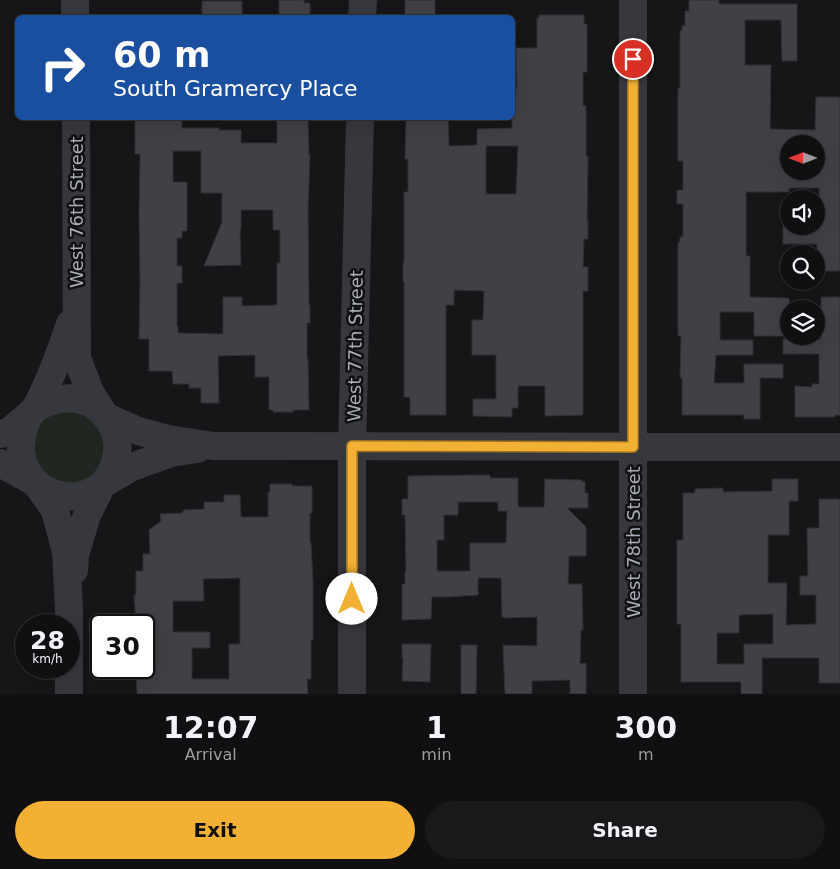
<!DOCTYPE html>
<style>
body{margin:0;font-family:"DejaVu Sans",sans-serif;background:#19191b;color:#f1f3f6;height:100vh;display:flex;flex-direction:column;font-size:19px;white-space:nowrap}
*{box-sizing:border-box;margin:0}
p{font-size:16px;color:#9c9d9f}
.icon{flex:none;width:28px;height:28px;fill:none;stroke:currentColor;stroke-width:2;stroke-linecap:round;stroke-linejoin:round}
.map{position:relative;height:694px;overflow:hidden}
.panel{display:flex;flex-direction:column;background:#101012;flex:1}
.panel>*{flex:none}
.banner{position:absolute;left:15px;top:15px;width:500px;height:105px;border-radius:8px;box-shadow:0 5px 20px #0002,0 0 0 1px #303032;background:#1a4fa0;color:#fff;overflow:hidden}
.needle{width:32px;rotate:270deg}
.controls{position:absolute;left:780px;top:135px;display:grid;gap:10px}
.controls a{display:grid;place-items:center;width:45px;height:45px;border-radius:50%;background:#101012;box-shadow:0 5px 20px #0002,0 0 0 1px #303032;font-size:25px}
.speed{position:absolute;left:15px;top:614px;display:flex;gap:10px;font-size:25px;font-weight:700;text-align:center}
.speed>*{display:grid;place-content:center;width:65px;height:65px;border-radius:50%;background:#101012;box-shadow:0 5px 20px #0002,0 0 0 1px #303032;line-height:1}
.speed small{font-size:12px;font-weight:400}
.speed .limit{border:2px solid #111;border-radius:8px;background:#fff;color:#111}
.pin{position:absolute;display:grid;place-items:center;width:42px;height:42px;color:#fff;margin:-21px;border:2px solid #fff;border-radius:50%;box-shadow:0 1px 5px #0007}
.me{position:absolute;width:55px;margin:-28px;rotate:0deg;stroke-linejoin:round;filter:drop-shadow(0 0 4px #0008)}
.turn{display:flex;align-items:center;gap:18px;height:105px;padding:0 15px;font-size:22px}
.turn .icon{width:65px;height:65px;stroke-width:2.5}
.turn b{display:block;font-size:35px;line-height:42px}
.eta{display:flex;justify-content:space-evenly;align-items:center;height:85px;text-align:center}
.eta b{font-size:30px;font-weight:700;line-height:35px}
.cta{display:flex;gap:10px;margin-top:auto;padding:10px 15px}
.cta a{flex:1;height:58px;border-radius:30px;background:#f2b134;color:#111;font-size:20px;font-weight:700;line-height:58px;text-align:center}
.cta a+a{background:#19191b;color:#f1f3f6}
.map>svg:first-child{display:block}
.green{fill:#1e261f}
.building{fill:#404145;stroke:#303034;fill-rule:evenodd}
.lines{fill:none;stroke-linecap:round;stroke-linejoin:round}
.minor{stroke:#37383d;stroke-width:28}
.route-casing{stroke:#9d7322;stroke-width:12}
.route{stroke:#f2b134;stroke-width:9}
.labels{text-anchor:middle;dominant-baseline:central;stroke-width:5;stroke-linejoin:round;paint-order:stroke}
.street-label{font-size:18px;fill:#a8adb8;stroke:#111113}
</style>
<div class="map">
<svg width="840" height="694" viewBox="0 0 840 694">
<rect width="100%" height="100%" fill="#161618"/>
<!-- green -->
<path class="green" d="M 54,403 L 94,410 L 114,450 L 86,490 L 40,482 L 27,428 Z"/>
<!-- building -->
<path class="building" d="M 279,0 L 304,0 L 304,3 L 310,3 L 310,18 L 279,18 Z
M 405,0 L 435,0 L 435,18 L 405,18 Z
M 689,0 L 719,0 L 719,4 L 797,4 L 797,61 L 782,61 L 781,20 L 745,20 L 745,65 L 771,65 L 770,129 L 815,130 L 816,97 L 840,97 L 840,271 L 817,271 L 817,244 L 783,244 L 783,226 L 820,225 L 819,188 L 789,188 L 789,192 L 746,192 L 746,256 L 750,256 L 750,297 L 789,298 L 789,336 L 754,336 L 754,312 L 720,312 L 720,340 L 753,340 L 753,355 L 716,355 L 714,383 L 744,383 L 744,364 L 783,364 L 783,378 L 760,378 L 760,419 L 744,419 L 744,415 L 682,415 L 682,378 L 680,378 L 681,336 L 678,336 L 678,242 L 680,242 L 680,237 L 683,237 L 683,204 L 677,204 L 677,190 L 683,190 L 683,161 L 678,161 L 678,88 L 680,88 L 680,33 L 681,30 L 682,30 L 682,26 L 685,26 L 685,11 L 689,11 ZM 789,144 L 816,144 L 816,173 L 785,173 L 785,145 L 789,145 Z
M 202,1 L 242,1 L 242,18 L 202,18 Z
M 539,15 L 584,15 L 584,24 L 587,24 L 587,72 L 583,72 L 583,106 L 586,106 L 586,156 L 588,156 L 587,221 L 588,221 L 588,239 L 584,239 L 583,267 L 588,267 L 588,291 L 583,291 L 583,415 L 545,416 L 545,386 L 518,386 L 518,408 L 512,408 L 512,417 L 473,416 L 473,399 L 496,399 L 496,355 L 472,355 L 472,320 L 483,320 L 484,291 L 454,290 L 454,305 L 446,305 L 446,415 L 410,415 L 410,397 L 404,397 L 404,282 L 403,282 L 403,263 L 404,263 L 404,192 L 408,192 L 408,159 L 405,159 L 406,118 L 448,118 L 449,146 L 477,145 L 477,129 L 512,128 L 512,89 L 517,88 L 516,48 L 537,48 L 537,18 L 539,18 ZM 486,146 L 518,146 L 516,194 L 486,194 Z
M 135,118 L 182,118 L 182,128 L 219,128 L 219,130 L 241,130 L 241,143 L 277,143 L 277,118 L 308,118 L 309,155 L 310,155 L 308,209 L 309,305 L 310,305 L 310,323 L 307,323 L 307,359 L 308,359 L 309,410 L 293,410 L 293,412 L 273,412 L 273,410 L 269,410 L 269,377 L 255,377 L 255,355 L 218,356 L 219,403 L 201,403 L 201,388 L 189,388 L 189,384 L 173,384 L 172,371 L 149,371 L 149,339 L 139,339 L 140,281 L 139,215 L 140,154 L 135,154 ZM 173,151 L 201,151 L 201,193 L 222,193 L 222,222 L 204,266 L 241,265 L 240,229 L 241,229 L 241,210 L 273,210 L 273,230 L 280,230 L 280,263 L 277,263 L 277,305 L 242,306 L 242,297 L 223,297 L 223,334 L 178,333 L 178,326 L 177,326 L 177,283 L 182,283 L 182,266 L 177,266 L 177,238 L 182,238 L 182,231 L 187,231 L 187,182 L 173,182 Z
M 821,297 L 840,297 L 840,415 L 835,415 L 835,417 L 795,417 L 795,386 L 812,387 L 812,384 L 819,384 L 819,354 L 783,354 L 783,339 L 821,339 Z
M 476,475 L 490,475 L 490,478 L 518,478 L 518,507 L 544,507 L 545,479 L 582,480 L 582,482 L 585,482 L 585,493 L 588,493 L 588,508 L 567,508 L 586,527 L 586,556 L 569,556 L 568,584 L 582,584 L 583,630 L 581,630 L 580,664 L 586,663 L 586,694 L 570,694 L 570,680 L 532,681 L 532,694 L 505,694 L 503,645 L 537,646 L 537,617 L 504,618 L 504,617 L 502,617 L 501,578 L 478,578 L 478,595 L 448,597 L 432,597 L 431,619 L 402,620 L 402,584 L 405,584 L 405,572 L 406,572 L 405,515 L 402,515 L 402,499 L 408,499 L 408,476 ZM 458,502 L 498,502 L 498,511 L 507,511 L 506,543 L 470,543 L 470,571 L 437,571 L 437,540 L 444,540 L 444,515 L 458,515 Z
M 772,479 L 798,479 L 798,501 L 789,501 L 789,535 L 768,535 L 768,583 L 787,583 L 786,625 L 816,624 L 816,595 L 800,595 L 800,576 L 808,576 L 807,528 L 819,528 L 819,499 L 840,499 L 840,683 L 819,683 L 819,658 L 762,658 L 762,694 L 741,694 L 741,682 L 681,682 L 681,624 L 677,624 L 677,540 L 683,540 L 683,493 L 695,493 L 695,489 L 723,488 L 723,492 L 772,491 ZM 773,614 L 773,644 L 744,644 L 744,664 L 717,664 L 717,633 L 739,633 L 739,615 Z
M 270,484 L 292,484 L 292,486 L 312,486 L 312,513 L 310,513 L 310,543 L 311,543 L 313,581 L 313,640 L 311,640 L 311,679 L 307,679 L 308,694 L 137,694 L 136,668 L 144,668 L 144,625 L 136,625 L 134,595 L 136,595 L 136,571 L 143,571 L 143,554 L 150,554 L 149,530 L 161,521 L 160,514 L 182,513 L 184,510 L 204,509 L 204,502 L 224,502 L 224,495 L 240,495 L 241,517 L 268,517 L 268,492 L 270,492 ZM 240,578 L 240,644 L 229,644 L 229,679 L 192,679 L 192,648 L 210,648 L 210,632 L 173,632 L 173,601 L 204,601 L 203,579 Z
M 402,644 L 431,644 L 430,682 L 402,681 L 403,659 L 402,657 Z
M 461,645 L 477,645 L 476,694 L 461,694 Z"/>
<g class="lines">
<!-- minor -->
<path class="minor" d="M 75,0 L 75,18
M 633,0 L 633,694
M 362,18 L 363,0
M 76,118 L 77,358 L 90,392 L 104,414
M 74,398 C 80,400 87,401 92,404 C 96,406 98,409 101,411 C 122,431 122,458 106,480 C 99,490 89,494 77,496 C 49,499 24,480 21,452 C 20,447 22,441 22,436 C 23,428 28,415 35,409 C 47,400 60,399 74,398 Z
M 35,409 C 50,382 60,354 70,324
M 107,417 L 138,431 L 168,439 L 213,446 L 840,447
M 0,434 L 10,431 L 33,411
M 0,463 L 34,482
M 36,483 L 55,510 L 66,552 L 69,609 L 69,694
M 103,484 L 132,467 L 171,453 L 197,449
M 74,570 L 75,555 L 87,515 L 102,485
M 352,694 L 352,447 L 360,118"/>
</g>
<g class="lines">
<!-- route casing -->
<g class="route-casing">
<path id="route" d="M 352,599 L 352,446 L 633,447 L 633,59"/>
</g>
<!-- route -->
<use href="#route" class="route"/>
</g>
<g class="labels">
<!-- street labels -->
<g class="street-label">
<text transform="translate(76 212) rotate(-90)">West 76th Street</text>
<text transform="translate(355 346) rotate(-89)">West 77th Street</text>
<text transform="translate(633 542) rotate(-90)">West 78th Street</text>
</g>
</g>
</svg>
<div class="controls">
<a><svg class="needle" viewBox="-14 -14 28 28"><path d="M0-13l5 13h-10z" fill="#e53935"/><path d="M0 13l5-13h-10z" fill="#9c9d9f"/></svg></a>
<a><svg class="icon" aria-label="sound" viewBox="0 0 24 24"><path d="M4 9h4l5-4v14l-5-4H4zM17 9q2 3 0 6"/></svg></a>
<a><svg class="icon" aria-label="search" viewBox="0 0 24 24"><circle cx="10" cy="10" r="6"/><path d="M15 15l6 6"/></svg></a>
<a><svg class="icon" aria-label="layers" viewBox="0 0 24 24"><path d="M12 4l9 5-9 5-9-5zM3 14l9 5 9-5"/></svg></a>
</div>
<div class="speed"><div>28<small>km/h</small></div><div class="limit">30</div></div>
<div class="pin" style="left:633px;top:59px;background:#d93025"><svg class="icon" aria-label="arrive" viewBox="0 0 24 24"><path d="M6 21V4h12l-3 4 3 4H6"/></svg></div>
<svg class="me" style="left:352px;top:599px" viewBox="-20 -20 40 40"><circle r="19" fill="#fff"/><path d="M0-13L10 11 0 6-10 11z" fill="#f2b134"/></svg>
<div class="banner">
<div class="turn"><svg class="icon" aria-label="right" viewBox="0 0 24 24"><path d="M7 20v-9h11M14 6l5 5-5 5"/></svg><div><b>60 m</b>South Gramercy Place</div></div>
</div>
</div>
<section class="panel">
<div class="eta">
<div><b>12:07</b><p>Arrival</p></div>
<div><b>1</b><p>min</p></div>
<div><b>300</b><p>m</p></div>
</div>
<div class="cta"><a>Exit</a><a>Share</a></div>
</section>
